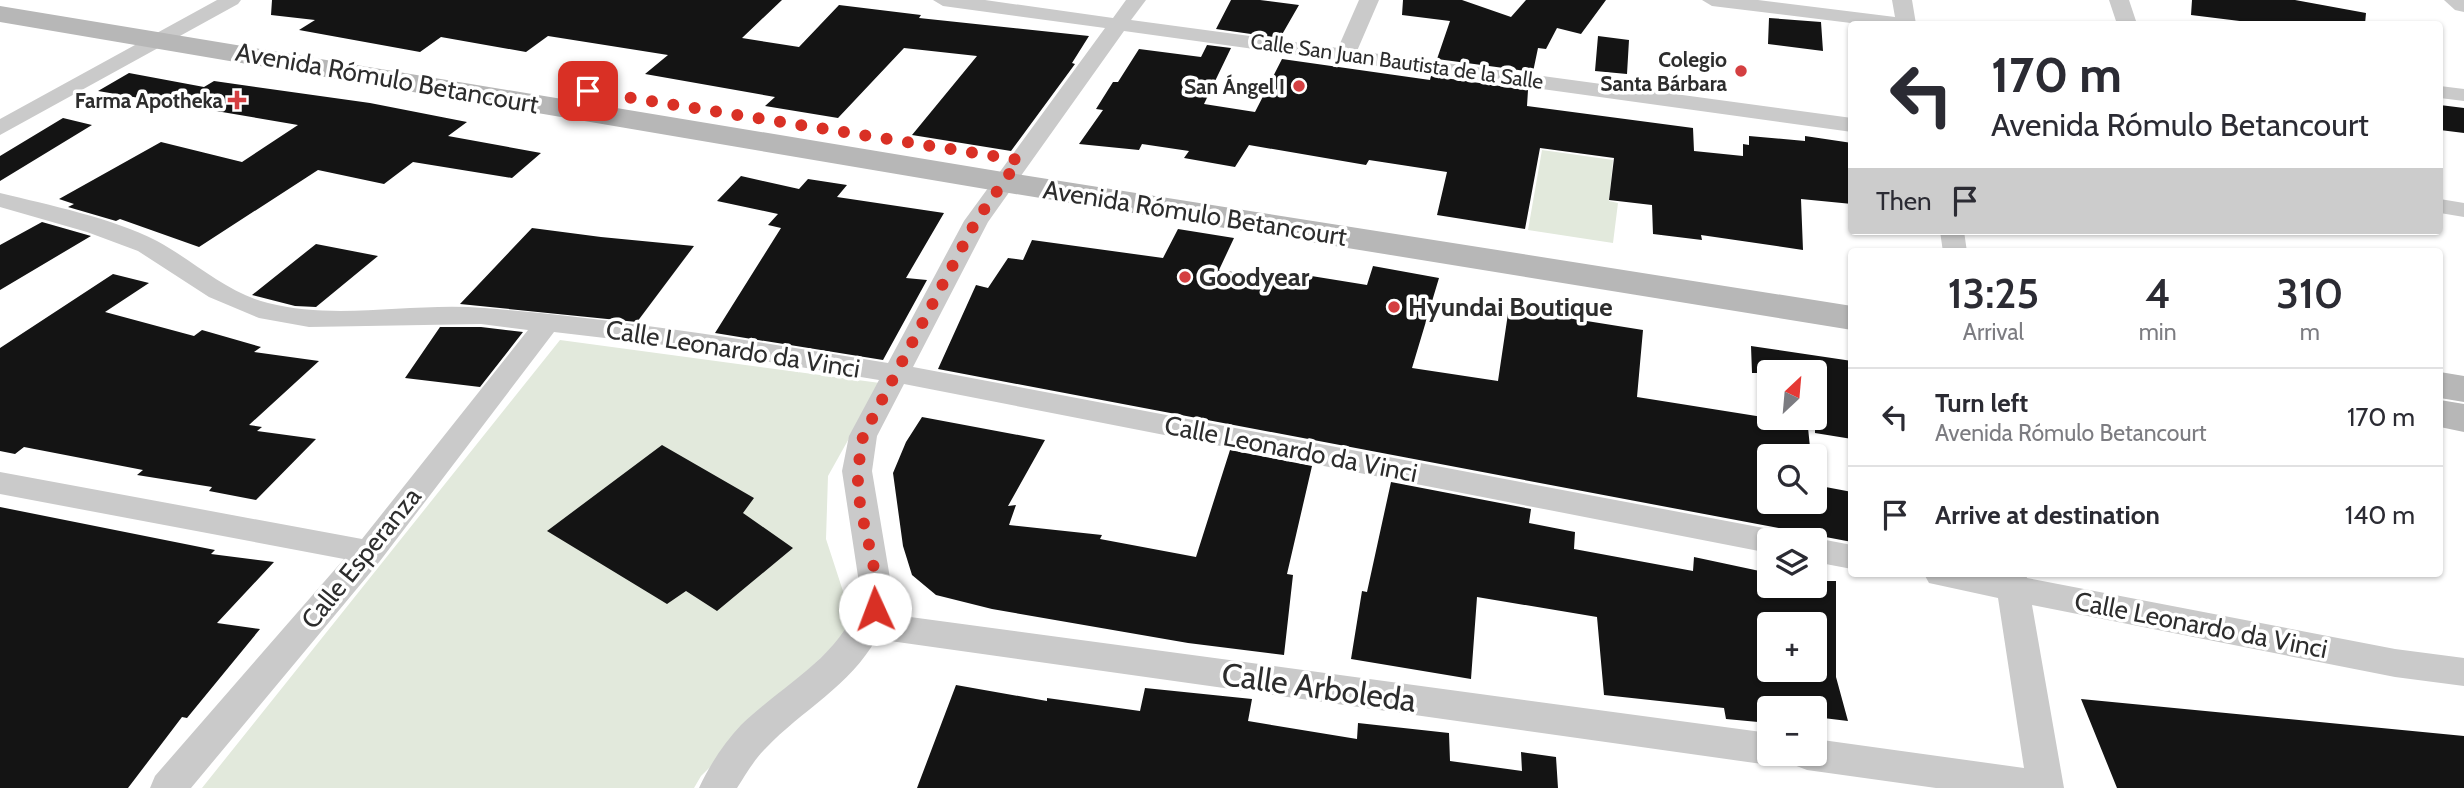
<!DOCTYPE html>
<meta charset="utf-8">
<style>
body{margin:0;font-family:Cabin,sans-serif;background:#f7f7f7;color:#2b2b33;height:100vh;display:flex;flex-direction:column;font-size:26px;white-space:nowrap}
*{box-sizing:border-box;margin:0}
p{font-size:23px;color:#7c7c81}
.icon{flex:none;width:38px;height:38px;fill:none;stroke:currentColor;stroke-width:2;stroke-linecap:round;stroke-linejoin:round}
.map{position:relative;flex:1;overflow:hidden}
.panel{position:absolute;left:1848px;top:248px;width:595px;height:329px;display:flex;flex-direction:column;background:#fff;border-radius:7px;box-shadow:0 2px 5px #0004}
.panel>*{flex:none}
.hud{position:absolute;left:1848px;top:21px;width:595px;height:214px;border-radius:7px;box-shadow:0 2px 5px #0004;background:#fff;color:#2b2b33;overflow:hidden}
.needle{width:46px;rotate:26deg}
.fabs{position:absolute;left:1757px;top:360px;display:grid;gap:14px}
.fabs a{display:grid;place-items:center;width:70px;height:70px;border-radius:7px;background:#fff;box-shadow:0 2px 5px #0004;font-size:35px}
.pin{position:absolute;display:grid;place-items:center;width:60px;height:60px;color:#fff;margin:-30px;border-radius:14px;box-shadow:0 4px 10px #0006}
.me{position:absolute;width:77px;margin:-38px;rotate:358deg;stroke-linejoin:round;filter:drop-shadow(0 0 5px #0008)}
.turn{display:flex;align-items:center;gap:24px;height:147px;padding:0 28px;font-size:32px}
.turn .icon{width:91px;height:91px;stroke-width:2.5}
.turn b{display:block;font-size:49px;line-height:60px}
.then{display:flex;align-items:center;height:66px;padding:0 28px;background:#0003;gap:14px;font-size:26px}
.eta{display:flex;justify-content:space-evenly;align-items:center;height:119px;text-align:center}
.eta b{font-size:42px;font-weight:600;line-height:49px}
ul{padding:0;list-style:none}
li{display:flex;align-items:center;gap:21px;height:98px;padding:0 28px;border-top:2px solid #e1e1e2}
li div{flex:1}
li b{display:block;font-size:26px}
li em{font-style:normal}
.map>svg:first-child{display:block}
.green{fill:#e2e9dc}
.building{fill:#141414;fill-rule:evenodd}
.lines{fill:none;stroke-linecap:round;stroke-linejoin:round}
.minor{fill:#cacaca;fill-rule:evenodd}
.tertiary{fill:#cacaca;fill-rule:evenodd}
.secondary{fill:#b7b7b7;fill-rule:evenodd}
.route{stroke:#d93025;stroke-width:12;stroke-dasharray:0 21.6}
.poi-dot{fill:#d43f41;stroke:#fff;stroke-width:2.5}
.labels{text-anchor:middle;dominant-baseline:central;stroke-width:7;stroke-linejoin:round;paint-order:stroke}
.far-poi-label{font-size:21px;font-weight:bold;fill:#2d2d2d;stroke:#fff;text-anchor:end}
.far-street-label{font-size:21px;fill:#2d2d2d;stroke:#fff}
.street-label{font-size:26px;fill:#2d2d2d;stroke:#fff}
.poi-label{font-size:26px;font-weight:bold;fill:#2d2d2d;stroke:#fff;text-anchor:start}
.near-street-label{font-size:32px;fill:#2d2d2d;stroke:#fff}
</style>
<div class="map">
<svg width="2464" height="788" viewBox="0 0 2464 788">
<rect width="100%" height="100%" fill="#fff"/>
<!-- green -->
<path class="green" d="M 1542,150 L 1613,160 L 1609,201 L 1618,203 L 1613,243 L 1528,230 Z
M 560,340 L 880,383 L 828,476 L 826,539 L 854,625 L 701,776 L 694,788 L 202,788 Z"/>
<!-- building -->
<path class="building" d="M 272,0 L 782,0 L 742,38 L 799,47 L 839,5 L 921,15 L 919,18 L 1089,36 L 1072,63 L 1075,64 L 1011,151 L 912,135 L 977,56 L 904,48 L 838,118 L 765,106 L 775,97 L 645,74 L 668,55 L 548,36 L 526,52 L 441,37 L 420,52 L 299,30 L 315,20 L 271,15 Z
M 1231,0 L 1260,0 L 1299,5 L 1280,38 L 1216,29 Z
M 1403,0 L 1462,0 L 1511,17 L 1526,0 L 1606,0 L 1581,34 L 1557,28 L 1546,49 L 1538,48 L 1533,72 L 1437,59 L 1450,21 L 1402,15 Z
M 2192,0 L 2295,0 L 2366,13 L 2365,24 L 2264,24 L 2191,15 Z
M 1769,18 L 1821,22 L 1823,51 L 1768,44 Z
M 1598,36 L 1629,40 L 1627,74 L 1595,71 Z
M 1207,45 L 1231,48 L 1204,104 L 1255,112 L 1282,59 L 1430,80 L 1431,76 L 1528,90 L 1527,106 L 1693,128 L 1694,151 L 1743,156 L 1743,144 L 1749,145 L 1749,136 L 1805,141 L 1805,136 L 1852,143 L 1852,204 L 1801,199 L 1803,250 L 1701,235 L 1702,240 L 1653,234 L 1652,205 L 1609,200 L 1614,158 L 1540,148 L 1525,229 L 1437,215 L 1447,172 L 1369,160 L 1366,165 L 1249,145 L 1235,167 L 1184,158 L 1189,151 L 1142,144 L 1139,150 L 1079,144 L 1103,110 L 1096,109 L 1113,82 L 1118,82 L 1139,49 L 1201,57 Z
M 129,73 L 204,87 L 214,81 L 370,103 L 467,122 L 448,136 L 541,153 L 512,178 L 413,162 L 384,184 L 318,170 L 199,247 L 120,219 L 116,221 L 68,207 L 74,204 L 59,199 L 161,142 L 242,162 L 298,125 L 98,91 Z
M 2440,105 L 2464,108 L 2464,133 L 2440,130 Z
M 63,118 L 92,125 L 0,181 L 0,156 Z
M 741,176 L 799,189 L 808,179 L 847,185 L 837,197 L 944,213 L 906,278 L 927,280 L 883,360 L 715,333 L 781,228 L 768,225 L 778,214 L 717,201 Z
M 42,222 L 91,236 L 0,290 L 0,245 Z
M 532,228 L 601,237 L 694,246 L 637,322 L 460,304 Z
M 1178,229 L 1234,238 L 1219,270 L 1295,281 L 1299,274 L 1367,285 L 1373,266 L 1439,278 L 1412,368 L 1498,381 L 1510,300 L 1569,312 L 1568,318 L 1643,330 L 1637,397 L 1769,418 L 1807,418 L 1811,457 L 1769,457 L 1769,502 L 1815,502 L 1815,485 L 1852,492 L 1852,542 L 938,369 L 976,285 L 988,288 L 1008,258 L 1023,260 L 1032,240 L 1163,258 Z
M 316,244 L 378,256 L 316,307 L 295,306 L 252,295 Z
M 113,274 L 149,283 L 105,312 L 194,336 L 202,330 L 261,347 L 254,352 L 319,361 L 249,425 L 262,427 L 257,431 L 316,439 L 256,500 L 209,491 L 212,487 L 137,475 L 143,470 L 24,447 L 15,454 L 0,451 L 0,348 Z
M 440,327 L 481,327 L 523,332 L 480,387 L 405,378 Z
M 1751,346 L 1852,361 L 1852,439 L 1815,433 L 1815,373 L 1752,373 Z
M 922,417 L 1045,440 L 1008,506 L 1016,505 L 1009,525 L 1102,535 L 1100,539 L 1196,557 L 1230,450 L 1312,466 L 1287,574 L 1293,575 L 1284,655 L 1188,643 L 992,609 L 936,595 L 912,575 L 903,546 L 893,473 L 906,442 Z
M 662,445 L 754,498 L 743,513 L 793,548 L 717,611 L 686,591 L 667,604 L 547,531 Z
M 1391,482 L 1531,509 L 1529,523 L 1575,532 L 1574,549 L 1693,571 L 1694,557 L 1769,573 L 1769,586 L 1815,586 L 1815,581 L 1836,581 L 1836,677 L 1848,721 L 1815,717 L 1815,709 L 1769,709 L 1769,723 L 1726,719 L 1724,708 L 1604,695 L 1597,617 L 1477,597 L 1471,679 L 1351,659 L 1362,591 L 1367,592 ZM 1769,625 L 1815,625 L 1815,670 L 1769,670 Z
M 0,507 L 215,550 L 211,554 L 274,562 L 217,623 L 260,629 L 187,718 L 182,717 L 128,788 L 0,788 Z
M 956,685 L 1047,701 L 1047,698 L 1140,711 L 1145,688 L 1252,699 L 1248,721 L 1357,739 L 1358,723 L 1449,733 L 1450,761 L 1522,771 L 1521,752 L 1556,757 L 1558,788 L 917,788 Z
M 2081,699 L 2464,736 L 2464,788 L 2117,788 Z"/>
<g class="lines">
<!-- minor -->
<path class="minor" d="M 217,0 L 241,0 L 238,4 L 0,135 L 0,119 Z
M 933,0 L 985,0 L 1113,18 L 1126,0 L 1146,0 L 1131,20 L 1338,48 L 1359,0 L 1379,0 L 1357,51 L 1852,118 L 1852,132 L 1124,31 L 988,222 L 913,367 L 1769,529 L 1780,533 L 1785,541 L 1769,541 L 1769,553 L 904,384 L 877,436 L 872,471 L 893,596 L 888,614 L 1769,733 L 1769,754 L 1784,754 L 1782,760 L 1769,765 L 876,639 C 851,685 801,711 766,748 C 754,760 746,774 737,788 L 699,788 C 709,766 724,743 741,725 C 783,684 843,656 861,596 L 842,471 L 849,436 L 879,380 L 673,346 L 554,332 L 380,561 L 191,788 L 150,788 L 155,776 L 344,559 L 0,494 L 0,472 L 362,539 L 528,330 L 481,324 L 309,327 L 259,318 L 209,297 L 138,251 L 87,232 L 0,207 L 0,193 C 49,205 112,218 157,241 C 194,261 227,293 268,303 C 338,321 412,302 484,308 C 619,319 754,341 888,363 L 964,221 L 1105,28 L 943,6 Z
M 1702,0 L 1758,0 L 1895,17 L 1892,0 L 1912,0 L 1916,24 L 1859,24 L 1712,6 Z
M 2109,0 L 2129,0 L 2137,24 L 2117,24 Z
M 2440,86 L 2464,89 L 2464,101 L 2440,98 Z
M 2440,199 L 2464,203 L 2464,217 L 2440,213 Z
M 1940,231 L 1964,231 L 1967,252 L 1943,252 Z
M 1815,538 L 1852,545 L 1852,569 L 1815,562 L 1815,541 L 1806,541 Z
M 1924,574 L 2026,574 L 2027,578 L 2395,649 L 2464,658 L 2464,686 L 2395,677 L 2032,605 L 2064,788 L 1936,788 L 1807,770 L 1794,765 L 1789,754 L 1815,754 L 1815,739 L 2024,768 L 1998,598 L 1929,583 Z"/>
<!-- tertiary -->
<path class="tertiary" d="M 2444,0 L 2464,0 L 2464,12 L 2455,10 Z"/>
<!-- secondary -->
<path class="secondary" d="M 0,6 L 1003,172 L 1852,306 L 1852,330 L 1003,192 L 0,22 Z
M 2440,372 L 2464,376 L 2464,402 L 2440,398 Z
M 2440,400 L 2464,404 L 2464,432 L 2440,427 Z"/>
</g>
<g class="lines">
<!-- route -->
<path class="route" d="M 588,91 L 1019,160 L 976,221 L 863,436 C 860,456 856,475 859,496 C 863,533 881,572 875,609"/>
</g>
<!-- markers -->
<g class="poi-dot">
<circle cx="1741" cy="71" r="7"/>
<circle cx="1299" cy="86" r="7"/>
<path d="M233.5 89.5h7v7h7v7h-7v7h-7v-7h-7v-7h7z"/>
<circle cx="1185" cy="277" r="7"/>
<circle cx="1394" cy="307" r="7"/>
</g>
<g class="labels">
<!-- far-poi labels -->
<g class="far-poi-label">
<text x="1727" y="59">Colegio<tspan x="1727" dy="24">Santa Bárbara</tspan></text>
<text x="1285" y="86">San Ángel I</text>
<text x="223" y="100">Farma Apotheka</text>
</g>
<!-- far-street labels -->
<g class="far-street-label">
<text transform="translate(1397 61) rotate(8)">Calle San Juan Bautista de la Salle</text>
</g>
<!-- street labels -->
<g class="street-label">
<text transform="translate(387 78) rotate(10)">Avenida Rómulo Betancourt</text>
<text transform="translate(1195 213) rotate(9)">Avenida Rómulo Betancourt</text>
<text transform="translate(733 349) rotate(9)">Calle Leonardo da Vinci</text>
<text transform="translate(1291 449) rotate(11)">Calle Leonardo da Vinci</text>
<text transform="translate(361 558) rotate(-51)">Calle Esperanza</text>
<text transform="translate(2201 625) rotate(11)">Calle Leonardo da Vinci</text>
</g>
<!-- poi labels -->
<g class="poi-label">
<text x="1199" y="277">Goodyear</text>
<text x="1408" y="307">Hyundai Boutique</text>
</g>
<!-- near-street labels -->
<g class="near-street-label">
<text transform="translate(1319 687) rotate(8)">Calle Arboleda</text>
</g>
</g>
</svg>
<div class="fabs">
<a><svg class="needle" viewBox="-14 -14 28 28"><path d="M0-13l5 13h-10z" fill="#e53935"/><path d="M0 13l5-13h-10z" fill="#7c7c81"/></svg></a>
<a><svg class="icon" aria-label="search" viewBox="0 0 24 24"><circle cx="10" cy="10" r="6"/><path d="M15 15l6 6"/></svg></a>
<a><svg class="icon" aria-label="layers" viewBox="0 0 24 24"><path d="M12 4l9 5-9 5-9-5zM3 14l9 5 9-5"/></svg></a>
<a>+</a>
<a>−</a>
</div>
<div class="pin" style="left:588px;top:91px;background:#d93025"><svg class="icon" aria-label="arrive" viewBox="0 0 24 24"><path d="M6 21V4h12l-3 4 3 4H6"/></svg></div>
<svg class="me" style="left:875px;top:609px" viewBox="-20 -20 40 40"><circle r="19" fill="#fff"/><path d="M0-13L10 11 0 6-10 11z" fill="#d93025"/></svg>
<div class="hud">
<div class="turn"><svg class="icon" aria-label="left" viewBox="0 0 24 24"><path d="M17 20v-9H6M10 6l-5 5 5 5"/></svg><div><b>170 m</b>Avenida Rómulo Betancourt</div></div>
<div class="then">Then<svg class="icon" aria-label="arrive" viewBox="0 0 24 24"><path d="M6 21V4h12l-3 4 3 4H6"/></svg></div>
</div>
<section class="panel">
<div class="eta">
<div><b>13:25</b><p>Arrival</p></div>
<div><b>4</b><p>min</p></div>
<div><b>310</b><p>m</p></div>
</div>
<ul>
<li><svg class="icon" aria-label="left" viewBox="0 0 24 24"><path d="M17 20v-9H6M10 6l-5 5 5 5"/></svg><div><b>Turn left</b><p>Avenida Rómulo Betancourt</p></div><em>170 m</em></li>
<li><svg class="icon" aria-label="arrive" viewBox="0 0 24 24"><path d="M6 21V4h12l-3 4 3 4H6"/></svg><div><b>Arrive at destination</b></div><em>140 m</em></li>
</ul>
</section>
</div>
